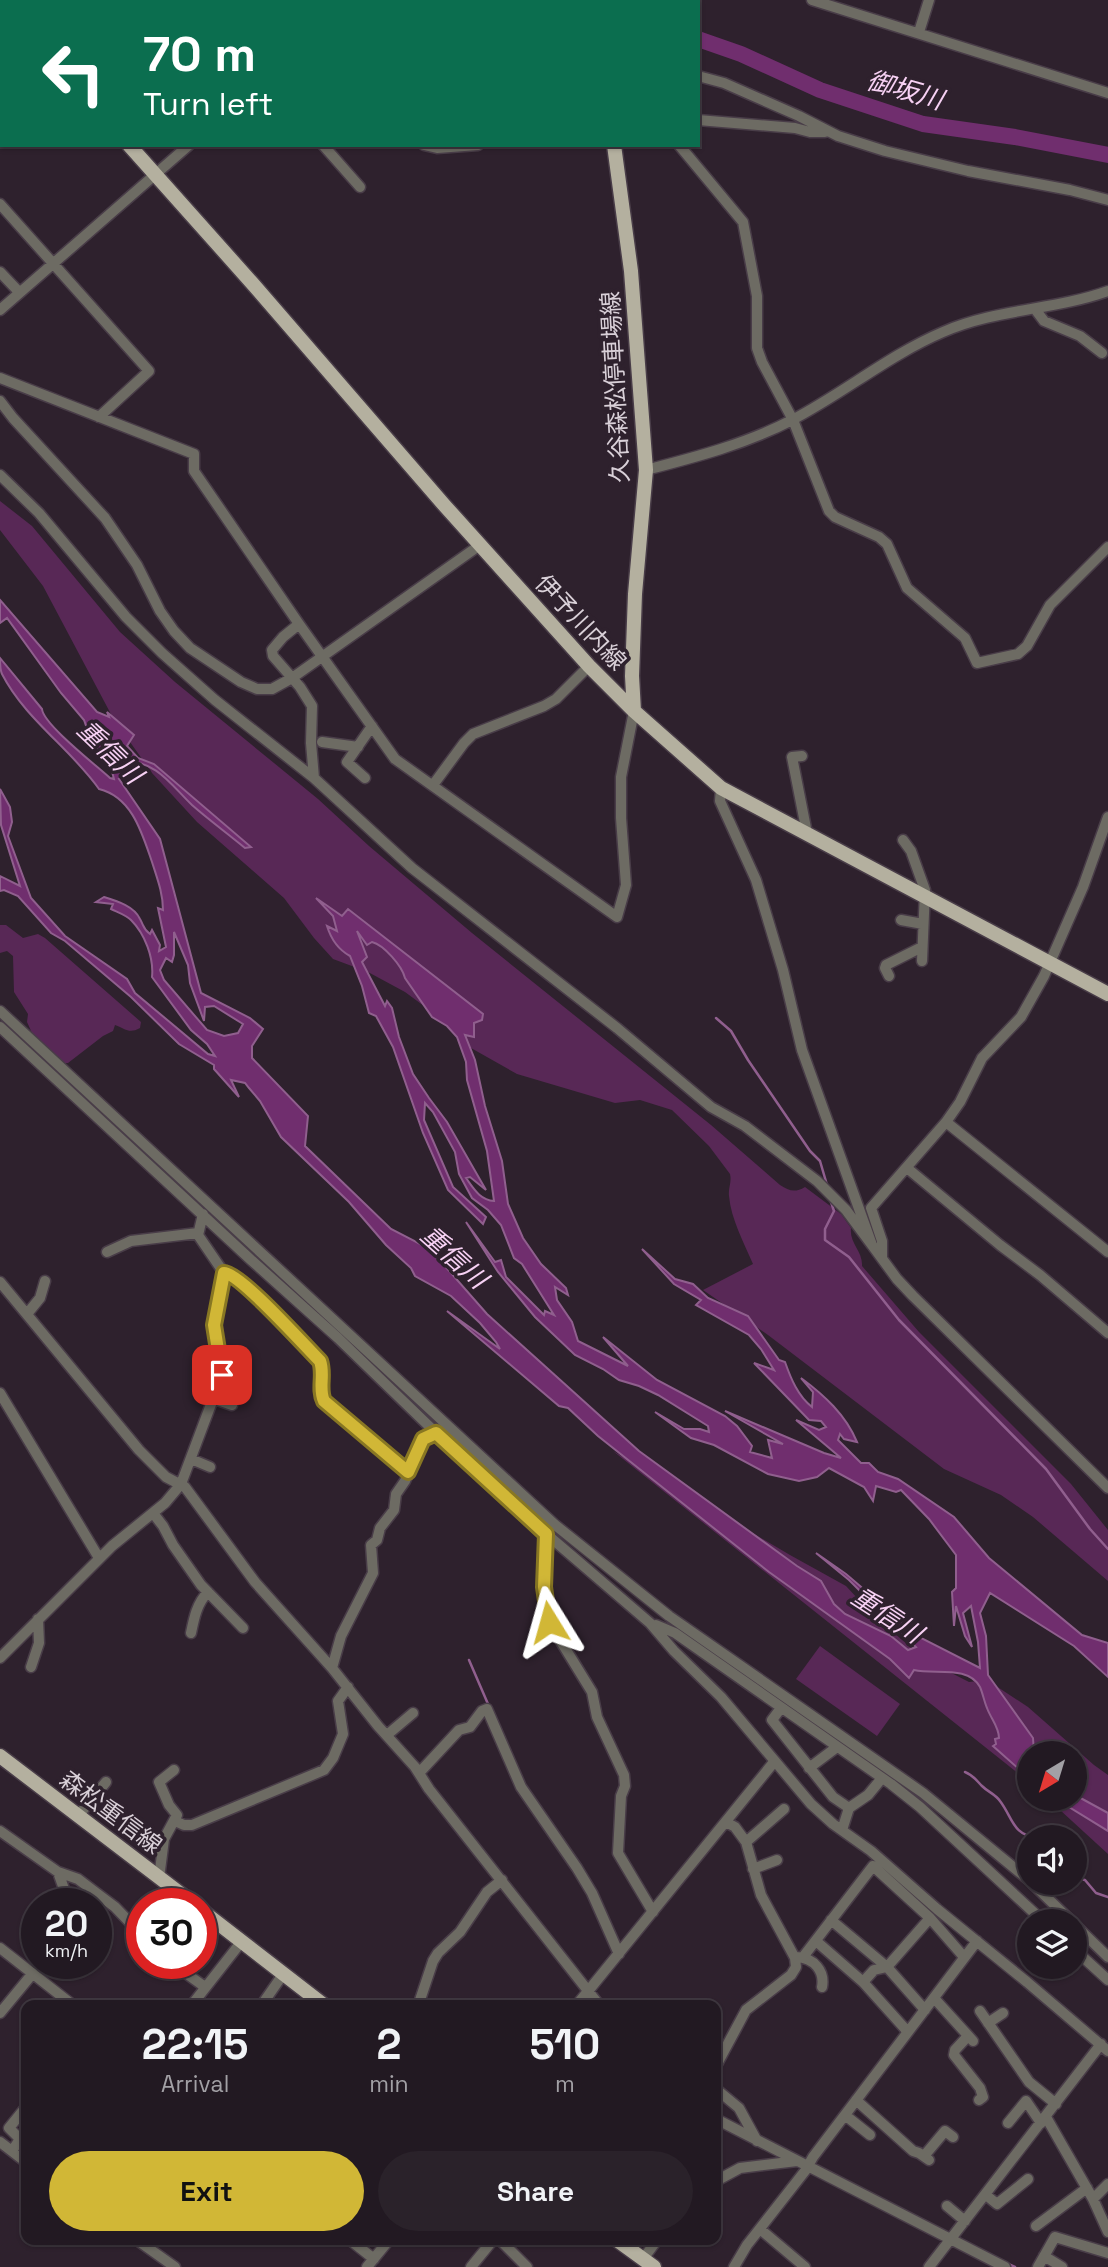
<!DOCTYPE html>
<meta charset="utf-8">
<style>
body{margin:0;font-family:"Space Grotesk","Noto Sans JP",sans-serif;background:#2a222a;color:#f1f3f6;height:100vh;display:flex;flex-direction:column;font-size:26px;white-space:nowrap}
*{box-sizing:border-box;margin:0}
p{font-size:23px;color:#a2a0a5}
.icon{flex:none;width:38px;height:38px;fill:none;stroke:currentColor;stroke-width:2;stroke-linecap:round;stroke-linejoin:round}
.map{position:relative;flex:1;overflow:hidden}
.drawer{position:absolute;left:21px;top:2000px;width:700px;height:245px;display:flex;flex-direction:column;background:#221922;border-radius:14px;box-shadow:0 2px 5px #0004,0 0 0 2px #3f3840}
.drawer>*{flex:none}
.banner{position:absolute;left:0px;top:0px;width:700px;height:147px;box-shadow:0 2px 5px #0004,0 0 0 2px #3f3840;background:#0b6e4f;color:#fff;overflow:hidden}
.needle{width:46px;rotate:218deg}
.fabs{position:absolute;left:1017px;top:1741px;display:grid;gap:14px}
.fabs a{display:grid;place-items:center;width:70px;height:70px;border-radius:50%;background:#221922;box-shadow:0 2px 5px #0004,0 0 0 2px #3f3840;font-size:35px}
.speed{position:absolute;left:21px;top:1888px;display:flex;gap:14px;font-size:35px;font-weight:700;text-align:center}
.speed>*{display:grid;place-content:center;width:91px;height:91px;border-radius:50%;background:#221922;box-shadow:0 2px 5px #0004,0 0 0 2px #3f3840;line-height:1}
.speed small{font-size:18px;font-weight:400}
.speed .limit{border:10px solid #d22;background:#fff;color:#111}
.pin{position:absolute;display:grid;place-items:center;width:60px;height:60px;color:#fff;margin:-30px;border-radius:14px;box-shadow:0 4px 10px #0006}
.me{position:absolute;width:77px;margin:-38px;rotate:352deg;stroke-linejoin:round;filter:drop-shadow(0 0 5px #0008)}
.turn{display:flex;align-items:center;gap:24px;height:147px;padding:0 28px;font-size:32px}
.turn .icon{width:91px;height:91px;stroke-width:2.5}
.turn b{display:block;font-size:49px;line-height:60px}
.eta{display:flex;justify-content:space-evenly;align-items:center;height:119px;text-align:center}
.eta b{font-size:42px;font-weight:700;line-height:49px}
.action{display:flex;gap:14px;margin-top:auto;padding:14px 28px}
.action a{flex:1;height:80px;border-radius:42px;background:#d1b736;color:#111;font-size:28px;font-weight:700;line-height:80px;text-align:center}
.action a+a{background:#2a222a;color:#f1f3f6}
.map>svg:first-child{display:block}
.green{fill:#582856}
.water{fill:#702e6e;stroke:#905f8e;stroke-width:2;fill-rule:evenodd}
.lines{fill:none;stroke-linecap:round;stroke-linejoin:round}
.stream{stroke:#905f8e;stroke-width:2.5}
.river{stroke:#702e6e;stroke-width:16}
.minor-casing{stroke:#493d48;stroke-width:13}
.major-casing{stroke:#493d48;stroke-width:17}
.minor{stroke:#6d6b63;stroke-width:10}
.major{stroke:#b4b09f;stroke-width:14}
.route-casing{stroke:#887723;stroke-width:18}
.route{stroke:#d1b736;stroke-width:12}
.labels{text-anchor:middle;dominant-baseline:central;stroke-width:7;stroke-linejoin:round;paint-order:stroke}
.street-label{font-size:24px;fill:#d9d0d8;stroke:#2e212d}
.water-label{font-size:26px;font-style:italic;fill:#f7d1f4;stroke:#2e212d}
</style>
<div class="map">
<svg width="1108" height="2267" viewBox="0 0 1108 2267">
<rect width="100%" height="100%" fill="#2e212d"/>
<!-- green -->
<path class="green" d="M 0,501 L 32,526 L 120,632 L 175,682 L 318,799 L 369,846 L 472,933 L 711,1125 L 780,1185 C 789,1191 795,1193 805,1187 L 841,1214 L 851,1228 C 849,1243 863,1251 862,1266 L 919,1332 L 1071,1484 L 1108,1530 L 1108,1581 L 1033,1517 L 1001,1495 L 944,1469 L 768,1335 L 703,1290 L 753,1264 C 744,1243 731,1219 729,1196 C 728,1188 732,1182 730,1174 L 709,1146 L 672,1110 L 640,1100 L 615,1103 L 517,1074 L 471,1048 L 447,1023 L 405,992 L 368,972 L 333,959 L 314,938 L 284,898 L 197,822 L 152,773 L 113,718 L 43,586 L 0,530 Z
M 0,925 L 6,925 L 23,938 L 38,934 L 45,938 L 141,1022 L 140,1028 C 129,1034 126,1029 115,1025 L 113,1031 L 103,1036 L 68,1063 L 64,1063 L 32,1033 L 27,1022 L 28,1014 L 14,992 L 13,956 L 7,951 L 0,953 Z
M 613,1451 L 790,1555 L 846,1586 L 871,1613 L 924,1659 L 969,1682 L 987,1680 L 1028,1707 L 1094,1765 L 1108,1775 L 1108,1854 L 1048,1799 L 1074,1799 L 1074,1754 L 1029,1754 L 1029,1782 Z
M 820,1646 L 900,1704 L 877,1736 L 796,1679 Z"/>
<!-- water -->
<path class="water" d="M 0,600 L 97,712 L 109,717 L 107,712 L 134,735 L 127,746 L 138,758 L 154,764 L 251,847 L 245,848 C 227,833 209,820 192,805 C 171,785 157,761 124,761 L 128,775 L 119,779 L 160,839 L 201,993 L 250,1018 L 263,1029 L 252,1046 L 252,1058 L 308,1116 L 305,1146 L 391,1229 L 430,1249 L 487,1314 L 639,1451 L 797,1566 L 821,1581 L 834,1604 L 845,1614 L 891,1636 L 908,1650 L 916,1647 L 849,1580 L 816,1553 L 846,1574 L 921,1638 L 980,1668 L 978,1642 L 971,1606 L 963,1613 L 972,1647 L 965,1636 L 956,1606 L 954,1626 L 952,1592 L 956,1588 L 956,1555 L 929,1519 L 901,1490 L 896,1492 L 876,1486 L 873,1501 L 864,1487 L 829,1468 L 817,1477 L 799,1481 L 768,1474 L 714,1445 L 691,1438 L 655,1412 L 684,1429 L 700,1429 L 709,1432 L 708,1426 L 658,1395 L 639,1386 L 619,1380 L 603,1369 L 575,1355 L 535,1317 L 498,1272 L 466,1222 L 495,1262 L 501,1260 L 506,1277 L 544,1315 L 545,1311 L 554,1315 L 522,1264 L 514,1258 L 501,1225 L 488,1210 L 472,1198 L 459,1174 L 455,1152 L 433,1112 L 425,1103 L 424,1120 L 453,1187 L 486,1217 L 483,1224 L 448,1190 L 423,1133 L 393,1047 L 376,1016 L 369,1013 L 362,986 L 350,956 C 339,950 331,939 327,926 L 337,931 L 333,916 L 316,898 L 342,916 L 348,909 L 483,1014 L 482,1020 L 474,1023 L 474,1037 L 465,1035 L 475,1060 L 485,1106 L 502,1161 L 508,1204 L 523,1238 L 541,1264 L 566,1288 L 568,1295 L 555,1287 L 557,1300 L 572,1322 L 578,1341 L 628,1366 L 603,1337 L 657,1380 L 725,1416 L 737,1426 L 752,1446 L 750,1452 L 772,1458 L 768,1440 L 783,1444 L 725,1411 L 824,1453 L 841,1458 L 796,1420 L 819,1430 L 826,1427 L 821,1421 L 809,1420 L 754,1363 L 774,1370 L 761,1349 L 749,1335 L 696,1305 L 701,1300 L 674,1284 L 642,1249 L 675,1279 L 693,1284 L 708,1298 L 748,1316 L 779,1360 L 785,1362 C 791,1379 798,1396 812,1407 L 813,1392 L 801,1378 C 824,1395 846,1415 857,1442 L 844,1439 L 840,1434 L 838,1440 L 861,1463 L 869,1463 L 878,1472 L 898,1479 L 954,1517 L 989,1558 L 1082,1635 L 1108,1643 L 1108,1677 L 1074,1646 L 990,1593 L 980,1613 L 986,1636 L 988,1675 L 1033,1738 L 1034,1753 L 1029,1754 L 1029,1778 L 993,1746 L 996,1744 L 995,1739 L 999,1738 C 999,1727 991,1719 987,1708 C 984,1701 983,1694 980,1687 C 968,1665 935,1675 914,1670 L 909,1678 L 890,1659 L 769,1572 L 598,1436 L 568,1408 L 559,1406 L 447,1311 L 500,1349 L 496,1342 L 480,1323 L 451,1296 L 415,1276 L 411,1268 L 386,1245 L 349,1202 L 281,1137 L 260,1101 L 249,1088 L 245,1083 L 231,1080 L 239,1097 L 214,1069 L 214,1065 L 179,1044 L 131,997 L 65,941 L 51,933 L 18,896 L 4,890 L 0,891 L 0,876 L 20,886 L 1,825 L 0,789 L 10,807 L 12,822 L 8,836 L 31,898 L 65,936 L 127,979 L 135,993 L 208,1054 L 215,1056 L 207,1044 L 191,1030 L 152,977 C 154,958 145,934 131,920 C 126,915 117,912 111,909 L 113,904 L 96,902 L 104,897 C 117,901 134,906 140,919 C 144,926 143,929 150,934 L 152,930 L 160,945 L 159,951 L 166,947 L 158,908 L 163,910 C 163,893 157,878 152,862 C 142,833 132,797 99,789 C 71,749 25,719 2,674 C 0,670 0,664 0,658 L 42,709 C 43,724 97,766 110,778 L 114,779 L 111,768 L 91,740 L 84,720 L 61,693 L 7,618 L 0,623 ZM 357,931 L 367,945 L 372,942 C 384,945 402,966 405,978 L 432,1017 L 447,1026 L 457,1037 L 466,1062 L 467,1080 L 487,1151 L 494,1201 C 480,1200 474,1189 466,1178 L 470,1177 L 486,1190 L 447,1122 L 429,1098 L 413,1074 L 399,1037 L 392,1008 L 387,1001 L 385,1006 L 362,962 L 367,957 ZM 174,932 L 188,965 L 190,983 L 204,1021 L 205,1007 L 214,1006 L 243,1024 L 238,1033 L 224,1036 L 207,1030 L 164,980 L 160,970 L 166,958 L 172,962 L 174,955 Z
M 1075,1795 L 1108,1813 L 1108,1831 L 1056,1799 L 1074,1799 Z"/>
<g class="lines">
<!-- stream -->
<path class="stream" d="M 716,1018 L 731,1031 L 748,1060 L 810,1151 L 820,1161 L 827,1185
M 831,1202 L 834,1211 L 825,1229 L 825,1240 L 849,1257 L 899,1320 L 1046,1469 L 1090,1529 L 1108,1549
M 469,1660 L 488,1704
M 965,1772 C 973,1775 976,1780 982,1786 C 988,1792 995,1794 1000,1801 C 1013,1818 1012,1835 1038,1838
M 1074,1878 L 1085,1880 L 1096,1893 L 1108,1897
M 1006,2263 L 1015,2267"/>
<!-- river -->
<path class="river" d="M 575,0 L 581,2
M 698,39 L 741,54 L 820,90 L 923,124 L 1015,137 L 1108,155"/>
<!-- minor casing -->
<g class="minor-casing">
<path id="minor" d="M 194,0 L 195,2
M 322,0 L 324,2
M 441,0 L 442,2
M 505,0 L 510,2
M 812,0 L 1108,93
M 349,2 L 351,0
M 919,32 L 929,0
M 698,76 L 724,83 L 799,116 L 838,136 L 885,151 L 968,171 L 1070,190 L 1108,200
M 0,82 L 2,80
M 698,120 L 795,128 L 810,132 L 825,132
M 323,145 L 360,187
M 424,145 L 437,148 L 478,145
M 679,145 L 743,222 L 757,296 L 757,348 L 762,362 L 793,420 L 829,511 L 835,517 L 879,537 L 887,544 L 907,588 L 965,638 L 977,663 L 1018,654 L 1027,646 L 1050,605 L 1108,547
M 0,204 L 149,371 L 99,417
M 0,272 L 19,292
M 1035,309 L 1044,321 L 1080,336 L 1102,353
M 0,310 L 189,145
M 0,378 L 194,454 L 194,471 L 299,624 L 395,759 L 617,917 L 626,885 L 621,818 L 621,777 L 634,711
M 0,401 L 13,418 L 105,518 L 137,565 L 160,611 L 174,631 L 190,648 L 241,682 L 257,689 L 272,689 L 292,678 L 480,545
M 646,470 C 696,457 746,444 792,420 C 844,393 889,355 943,332 C 995,309 1055,310 1108,291
M 0,475 L 39,513 L 126,617 L 162,653 L 215,700 L 314,778 L 412,868 L 617,1028 L 711,1107 L 745,1126 L 817,1181 L 846,1210 L 872,1245
M 299,624 L 283,637 L 272,650 L 273,656 L 300,687 L 312,706 L 311,743 L 314,778
M 322,742 L 358,747
M 802,756 L 792,757 L 806,828 L 804,832
M 365,778 L 347,762 L 372,726
M 433,785 L 464,743 L 473,734 L 544,706 L 556,699 L 589,666
M 721,788 L 720,801 L 756,880 L 783,970 L 802,1050 L 872,1245 L 897,1279 L 913,1296 L 1108,1488
M 903,840 L 911,851 L 925,890 L 922,961
M 901,920 L 923,924
M 889,976 L 885,968 L 886,965 L 922,947
M 0,1011 L 554,1524 L 669,1616 L 923,1793 L 1029,1880
M 0,1027 L 250,1259 L 338,1338 L 493,1488 L 650,1623 L 674,1651 L 721,1697 L 811,1804 L 833,1824 L 871,1851 L 937,1909 L 1027,1982 L 1108,2051
M 946,1122 L 960,1102 L 982,1058 L 1021,1017 L 1044,976 L 1083,887 L 1108,817
M 907,1168 L 1000,1245 L 1040,1275 L 1108,1333
M 107,1252 L 131,1241 L 198,1233
M 882,1258 L 882,1241 L 871,1208 L 946,1122 L 1108,1252
M 224,1273 L 230,1273 L 244,1284 L 320,1361 C 325,1374 318,1389 324,1401 L 408,1472
M 0,1282 L 139,1450 L 166,1477 L 185,1487 L 255,1582 L 332,1668 L 378,1726 L 415,1767 L 429,1789 L 600,2006
M 27,1314 L 40,1298 L 45,1281
M 0,1393 L 99,1558
M 215,1399 L 232,1405
M 191,1459 L 210,1467
M 153,1513 L 163,1526 L 173,1545 L 201,1585 L 243,1628
M 546,1534 C 544,1563 540,1594 549,1622 L 592,1692 L 597,1717 L 624,1775 L 625,1786 L 621,1796 L 618,1853 L 653,1912
M 656,1625 L 675,1633 L 891,1784 L 920,1807 L 1044,1922
M 191,1633 C 194,1618 197,1603 208,1592
M 0,1658 L 112,1546 L 165,1503 L 181,1484 L 222,1375 L 214,1325 L 224,1273 L 198,1235 L 203,1214
M 31,1667 L 39,1643 L 38,1619
M 332,1668 L 341,1636 L 373,1573 L 371,1545 L 377,1540 L 380,1528 L 394,1510 L 396,1494 L 405,1481 L 423,1439 L 436,1433
M 781,1708 L 772,1720 L 833,1797 L 849,1808 L 842,1830
M 387,1735 L 413,1713
M 809,1768 L 837,1747
M 419,1773 L 459,1730 L 470,1727 L 482,1711 L 487,1709 L 521,1787 L 577,1868 L 592,1893 L 619,1954
M 849,1808 L 868,1795 L 882,1778
M 78,1816 L 106,1782
M 175,1821 L 184,1825 L 192,1825 L 324,1770 L 333,1758 L 343,1734 L 338,1701 L 348,1687
M 0,1831 L 58,1872 L 78,1879 L 95,1892 L 115,1907 L 142,1935
M 746,1842 L 784,1809
M 753,1869 L 777,1860
M 58,1872 L 64,1889 L 76,1904
M 159,1878 L 164,1839 L 177,1815 L 169,1805 L 159,1782 L 174,1770
M 1032,1883 L 1072,1922
M 831,1920 L 887,1967
M 1074,1924 L 1108,1957
M 816,1941 L 863,1982 L 908,2032
M 0,1948 L 74,2006
M 1074,1949 L 1108,1980
M 797,1957 C 814,1958 825,1971 822,1987
M 803,1957 L 873,1866 L 930,1918 L 964,1957
M 173,1964 L 205,1987
M 863,1982 L 874,1970 L 887,1967
M 934,1998 L 973,2041
M 191,2006 L 242,1941
M 261,2006 L 284,1973
M 418,2006 L 433,1961 L 438,1953 L 460,1932 L 487,1892 L 502,1880
M 576,2006 L 774,1762
M 925,2010 L 887,1967 L 930,1918
M 980,2011 L 1029,2082 L 1056,2104
M 0,2013 L 33,1973
M 988,2023 L 1003,2013
M 968,2036 L 955,2050 L 954,2055 L 980,2088 L 983,2097 L 979,2100
M 716,2066 L 746,2010 L 791,1975 L 796,1967 L 795,1958 L 761,1895 L 746,1842 L 735,1827 L 726,1822
M 716,2089 L 739,2108 L 757,2141
M 856,2100 L 913,2151 L 919,2153 L 929,2160
M 845,2115 L 870,2135
M 1046,2117 L 1093,2199 L 1108,2232
M 716,2119 L 1005,2267
M 1008,2123 L 1026,2101 L 1041,2123
M 0,2142 L 26,2162
M 12,2151 L 20,2139 L 9,2128 L 26,2107
M 924,2156 L 945,2131 L 953,2137
M 716,2181 L 740,2168 L 797,2161
M 986,2195 L 997,2204 L 1028,2179
M 1093,2199 L 1108,2184
M 947,2206 L 965,2221
M 1036,2226 L 1087,2188
M 760,2229 L 805,2267
M 137,2240 L 175,2267
M 350,2240 L 374,2259
M 500,2240 L 527,2267
M 1044,2256 L 1062,2267
M 643,2259 L 657,2240
M 367,2267 L 389,2240
M 471,2267 L 493,2240
M 734,2267 L 747,2245 L 805,2171 L 813,2157 L 977,1941
M 929,2267 L 1101,2044
M 1038,2267 L 1055,2237 L 1108,2253"/>
</g>
<!-- major casing -->
<g class="major-casing">
<path id="major" d="M 0,0 L 2,2
M 623,2 L 624,0
M 129,145 L 252,283 L 445,506 L 589,666 L 634,711 L 721,788 L 1108,994
M 614,145 L 631,271 L 646,470 L 635,594 L 632,676 L 634,711
M 0,1756 L 194,1904
M 201,1910 L 325,2006
M 617,2240 L 654,2267"/>
</g>
<!-- minor -->
<use href="#minor" class="minor"/>
<!-- major -->
<use href="#major" class="major"/>
</g>
<g class="lines">
<!-- route casing -->
<g class="route-casing">
<path id="route" d="M 222,1375 L 214,1325 L 224,1273 C 240,1273 305,1346 320,1361 C 325,1374 318,1389 324,1401 L 408,1472 L 423,1439 L 436,1433 L 546,1534 L 544,1587 L 549,1622"/>
</g>
<!-- route -->
<use href="#route" class="route"/>
</g>
<g class="labels">
<!-- street labels -->
<g class="street-label">
<text transform="translate(615 387) rotate(-93)">久谷森松停車場線</text>
<text transform="translate(581 622) rotate(47)">伊予川内線</text>
<text transform="translate(111 1812) rotate(37)">森松重信線</text>
</g>
<!-- water labels -->
<g class="water-label">
<text transform="translate(905 90) rotate(16)">御坂川</text>
<text transform="translate(110 752) rotate(44)">重信川</text>
<text transform="translate(454 1257) rotate(42)">重信川</text>
<text transform="translate(887 1615) rotate(33)">重信川</text>
</g>
</g>
</svg>
<div class="fabs">
<a><svg class="needle" viewBox="-14 -14 28 28"><path d="M0-13l5 13h-10z" fill="#e53935"/><path d="M0 13l5-13h-10z" fill="#a2a0a5"/></svg></a>
<a><svg class="icon" aria-label="sound" viewBox="0 0 24 24"><path d="M4 9h4l5-4v14l-5-4H4zM17 9q2 3 0 6"/></svg></a>
<a><svg class="icon" aria-label="layers" viewBox="0 0 24 24"><path d="M12 4l9 5-9 5-9-5zM3 14l9 5 9-5"/></svg></a>
</div>
<div class="speed"><div>20<small>km/h</small></div><div class="limit">30</div></div>
<div class="pin" style="left:222px;top:1375px;background:#d93025"><svg class="icon" aria-label="arrive" viewBox="0 0 24 24"><path d="M6 21V4h12l-3 4 3 4H6"/></svg></div>
<svg class="me" style="left:549px;top:1622px" viewBox="-20 -20 40 40"><path d="M0-17L14 15 0 8-14 15z" fill="#d1b736" stroke="#fff" stroke-width="4"/></svg>
<div class="banner">
<div class="turn"><svg class="icon" aria-label="left" viewBox="0 0 24 24"><path d="M17 20v-9H6M10 6l-5 5 5 5"/></svg><div><b>70 m</b>Turn left</div></div>
</div>
<section class="drawer">
<div class="eta">
<div><b>22:15</b><p>Arrival</p></div>
<div><b>2</b><p>min</p></div>
<div><b>510</b><p>m</p></div>
</div>
<div class="action"><a>Exit</a><a>Share</a></div>
</section>
</div>
